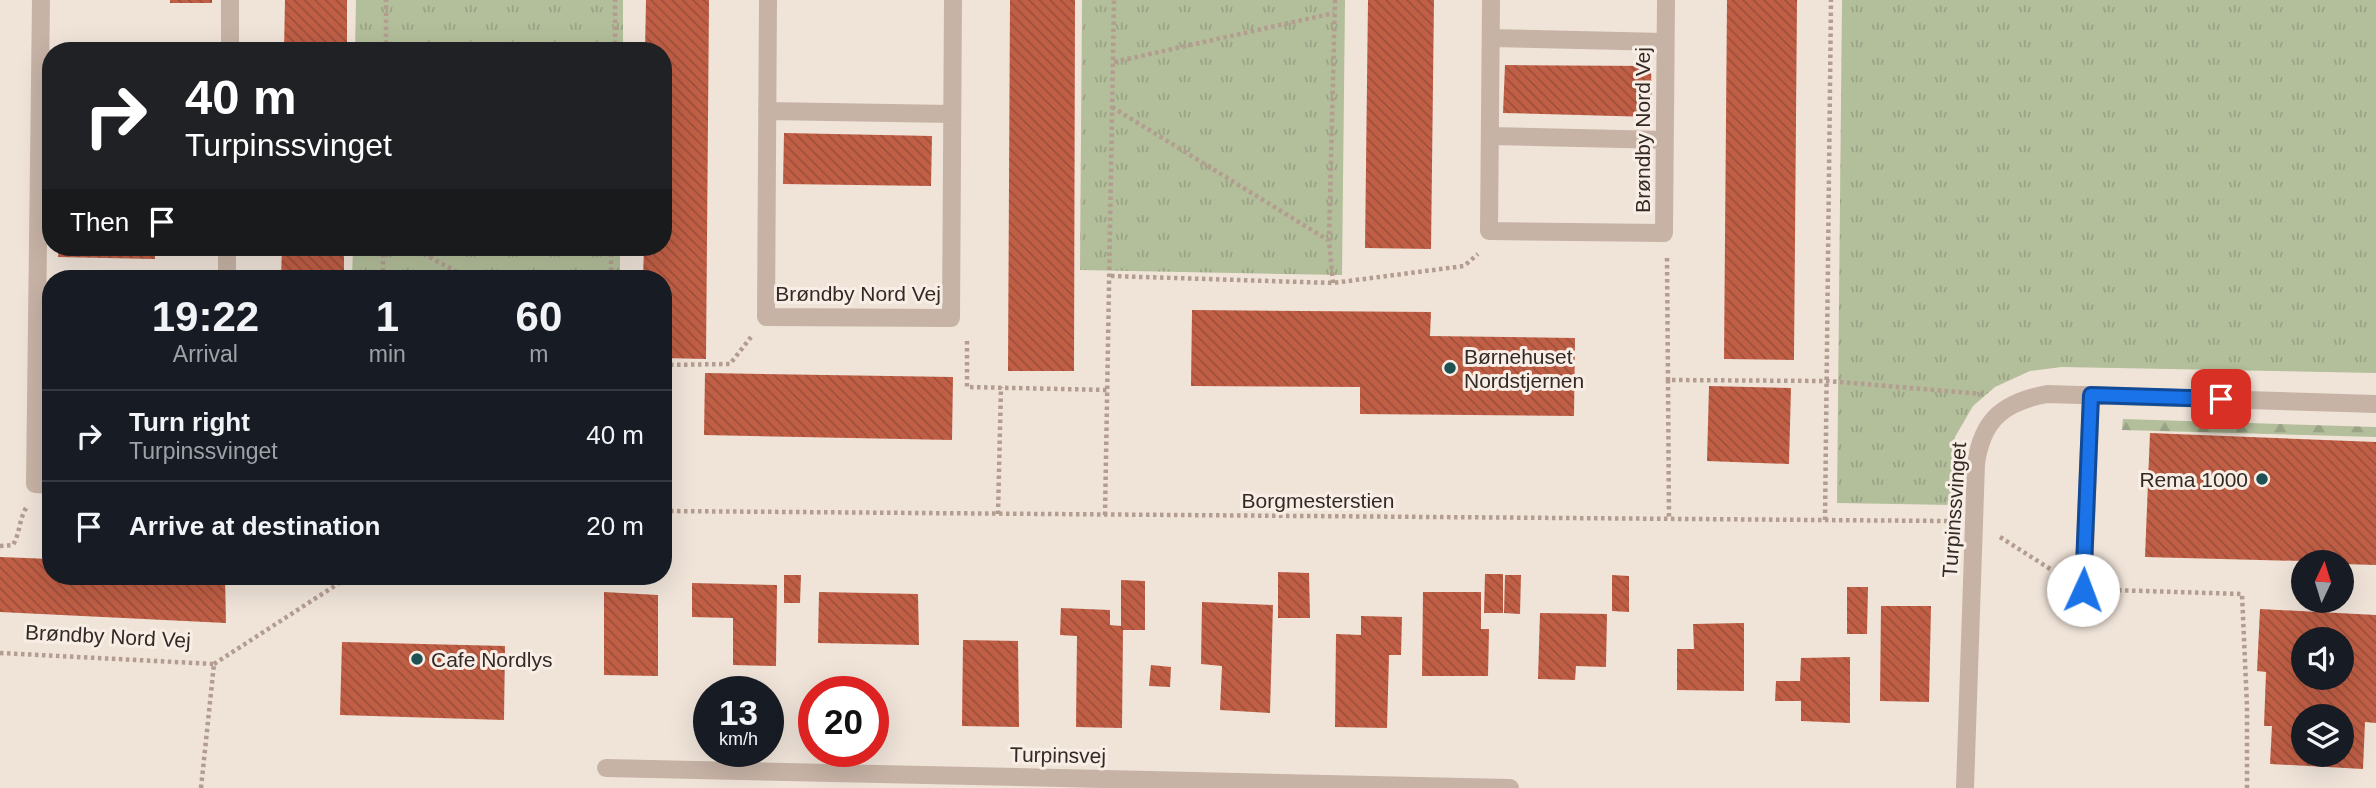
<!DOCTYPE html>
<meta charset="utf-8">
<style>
body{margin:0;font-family:Arial,sans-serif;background:#20242c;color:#f1f3f6;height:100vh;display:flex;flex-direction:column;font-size:26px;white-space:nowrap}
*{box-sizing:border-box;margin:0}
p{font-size:23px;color:#9ea1a6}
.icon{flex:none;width:38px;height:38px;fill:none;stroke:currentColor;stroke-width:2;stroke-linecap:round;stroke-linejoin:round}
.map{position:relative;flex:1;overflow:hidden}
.sheet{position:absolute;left:42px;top:270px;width:630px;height:315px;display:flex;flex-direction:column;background:#171b24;border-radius:28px;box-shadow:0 7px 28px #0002}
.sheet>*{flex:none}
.top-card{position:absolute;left:42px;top:42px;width:630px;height:214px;border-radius:28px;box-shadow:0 7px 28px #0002;background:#202124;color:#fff;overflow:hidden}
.needle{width:46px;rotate:4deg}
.fabs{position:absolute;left:2291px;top:550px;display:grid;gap:14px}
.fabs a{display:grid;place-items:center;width:63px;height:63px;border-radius:50%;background:#171b24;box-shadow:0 7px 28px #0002;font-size:35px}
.speed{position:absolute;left:693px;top:676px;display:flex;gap:14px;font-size:35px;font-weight:700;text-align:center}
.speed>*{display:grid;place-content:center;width:91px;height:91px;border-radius:50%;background:#171b24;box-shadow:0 7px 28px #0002;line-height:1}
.speed small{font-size:18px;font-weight:400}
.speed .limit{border:10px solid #d22;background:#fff;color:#111}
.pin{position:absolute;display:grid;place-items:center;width:60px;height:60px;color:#fff;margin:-30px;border-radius:14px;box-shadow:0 4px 10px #0006}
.me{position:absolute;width:77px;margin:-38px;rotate:2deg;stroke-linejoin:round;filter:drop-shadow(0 0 5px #0008)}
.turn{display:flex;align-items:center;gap:24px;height:147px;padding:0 28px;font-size:32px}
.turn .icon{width:91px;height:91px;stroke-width:2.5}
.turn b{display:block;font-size:49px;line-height:60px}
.then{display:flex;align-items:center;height:66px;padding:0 28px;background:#0003;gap:14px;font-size:26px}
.eta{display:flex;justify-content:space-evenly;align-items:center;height:119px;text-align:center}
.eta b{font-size:42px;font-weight:700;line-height:49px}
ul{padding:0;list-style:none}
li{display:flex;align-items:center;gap:21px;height:91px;padding:0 28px;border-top:2px solid #363941}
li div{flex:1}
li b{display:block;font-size:26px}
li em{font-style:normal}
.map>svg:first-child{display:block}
.grass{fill:url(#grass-tufts)}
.forest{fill:url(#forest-firs)}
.building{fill:url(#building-back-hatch);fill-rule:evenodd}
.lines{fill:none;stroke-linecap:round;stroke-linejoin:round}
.path{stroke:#b39d90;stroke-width:4.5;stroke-dasharray:3.5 3.5;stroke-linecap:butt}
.minor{stroke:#c7b3a6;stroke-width:18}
.route-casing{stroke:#114b97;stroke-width:18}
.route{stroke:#1a73e8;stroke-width:12}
.poi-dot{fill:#1e5153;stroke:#f8eee5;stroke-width:2.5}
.labels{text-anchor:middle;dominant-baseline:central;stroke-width:6;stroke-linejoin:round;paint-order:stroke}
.street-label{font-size:21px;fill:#332a26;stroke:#f8eee5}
.poi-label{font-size:21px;fill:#332a26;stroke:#f8eee5;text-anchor:start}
</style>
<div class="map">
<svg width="2376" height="788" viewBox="0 0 2376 788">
<defs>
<pattern id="grass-tufts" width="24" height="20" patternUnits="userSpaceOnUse" patternTransform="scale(1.75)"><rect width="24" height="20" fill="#b3be9a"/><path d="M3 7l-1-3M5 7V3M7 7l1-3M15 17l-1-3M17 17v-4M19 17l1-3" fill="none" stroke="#9aa385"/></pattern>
<pattern id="forest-firs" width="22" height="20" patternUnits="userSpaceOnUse" patternTransform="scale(1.75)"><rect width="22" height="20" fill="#b3be9a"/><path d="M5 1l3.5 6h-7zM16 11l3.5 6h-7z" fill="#9aa385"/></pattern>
<pattern id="building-back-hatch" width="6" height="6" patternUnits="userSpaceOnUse" patternTransform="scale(1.75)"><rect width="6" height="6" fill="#c15f46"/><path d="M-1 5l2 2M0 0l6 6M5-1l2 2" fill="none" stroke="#9d4f3a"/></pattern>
</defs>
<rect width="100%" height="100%" fill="#f0e4d9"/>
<!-- grass -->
<path class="grass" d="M 356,0 L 623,0 L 623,51 L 355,51 Z
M 1082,0 L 1345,0 L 1342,275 L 1080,270 Z
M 1842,0 L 2376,0 L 2376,373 L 2062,367 L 2030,371 L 1995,387 L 1973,406 L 1955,437 L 1953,505 L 1837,503 Z
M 353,247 L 620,247 L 620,278 L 352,278 Z"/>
<!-- forest -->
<path class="forest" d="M 2123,419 L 2376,427 L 2376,437 L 2122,430 Z"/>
<!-- building -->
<path class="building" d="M 170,0 L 212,0 L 212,3 L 170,3 Z
M 285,0 L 347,0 L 347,51 L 284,51 Z
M 646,0 L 709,0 L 706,359 L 663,358 L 663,278 L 643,278 L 644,247 L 663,247 L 663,51 L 645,51 Z
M 1010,0 L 1075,0 L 1074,371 L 1008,371 Z
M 1368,0 L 1434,0 L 1431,249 L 1365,248 Z
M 1727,0 L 1797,0 L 1794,360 L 1724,359 Z
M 1505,65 L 1651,66 L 1652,117 L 1503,113 Z
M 784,133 L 932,136 L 931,186 L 783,184 Z
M 59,247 L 155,247 L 155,259 L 58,257 Z
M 282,247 L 344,247 L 344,278 L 281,278 Z
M 1192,310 L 1431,312 L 1430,336 L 1575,338 L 1574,416 L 1360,414 L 1360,387 L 1191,386 Z
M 705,373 L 953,377 L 952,440 L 704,435 Z
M 1709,386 L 1791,388 L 1789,464 L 1707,461 Z
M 2150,433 L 2376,442 L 2376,565 L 2342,564 L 2342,562 L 2145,557 Z
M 0,557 L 51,559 L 51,576 L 225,576 L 226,623 L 0,612 Z
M 1278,572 L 1309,573 L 1310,618 L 1278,618 Z
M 1485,574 L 1503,574 L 1503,613 L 1484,613 Z
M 784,575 L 801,575 L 800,603 L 784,603 Z
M 1505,575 L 1521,575 L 1520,614 L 1504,613 Z
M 1612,575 L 1629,576 L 1629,612 L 1612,611 Z
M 1121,580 L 1145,581 L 1145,630 L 1123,630 L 1122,728 L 1076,727 L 1077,636 L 1060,635 L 1061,608 L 1110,610 L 1110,625 L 1121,626 Z
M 692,583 L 777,585 L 776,666 L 733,665 L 733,618 L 692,617 Z
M 1847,587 L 1868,587 L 1867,634 L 1847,634 Z
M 604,592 L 658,595 L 658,676 L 604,675 Z
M 819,592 L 918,594 L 919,645 L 818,643 Z
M 1423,592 L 1481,592 L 1481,629 L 1489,629 L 1488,676 L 1422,676 Z
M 1202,602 L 1273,605 L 1270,713 L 1220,710 L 1222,666 L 1201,664 Z
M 1881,606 L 1931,606 L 1929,702 L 1880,701 Z
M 2260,609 L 2376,615 L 2376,723 L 2365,722 L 2363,769 L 2270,764 L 2272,726 L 2264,726 L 2266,672 L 2257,671 ZM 2303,639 L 2342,639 L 2342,677 L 2303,677 ZM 2303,716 L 2342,716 L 2342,754 L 2303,754 Z
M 1540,613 L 1607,614 L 1606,667 L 1576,666 L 1575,680 L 1538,679 Z
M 1361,616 L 1402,617 L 1401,655 L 1389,655 L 1387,728 L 1335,727 L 1336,634 L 1361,635 Z
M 1744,623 L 1744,691 L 1677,690 L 1677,649 L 1694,649 L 1693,624 Z
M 963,640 L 1018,641 L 1019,727 L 962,726 Z
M 342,642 L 505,646 L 504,720 L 340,715 Z
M 1850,657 L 1850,723 L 1801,721 L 1801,701 L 1775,701 L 1776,681 L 1800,681 L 1801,658 Z
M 1151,665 L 1171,667 L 1170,687 L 1149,686 Z"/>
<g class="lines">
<!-- path -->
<path class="path" d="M 386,51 L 386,0
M 615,51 L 615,0
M 1114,62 L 1334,13
M 1112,107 L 1328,240
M 383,247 L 383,278
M 411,247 L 468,278
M 1667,258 L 1668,380 L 1828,381 L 1982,394
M 1111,276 L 1333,283 L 1464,266 L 1478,254
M 611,278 L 611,247
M 1333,283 L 1329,240 L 1335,0
M 967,341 L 967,387 L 1108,390
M 663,365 L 730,364 L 751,337
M 1668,380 L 1669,519
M 663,511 L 1947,521
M 998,514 L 1001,387
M 1105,515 L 1114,0
M 1825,520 L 1831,0
M 2000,537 L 2058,574
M 0,546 L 13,545 C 20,533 19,520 26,508
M 2111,590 L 2242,594 L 2247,706 L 2247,788
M 0,653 L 214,664
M 214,664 L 350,576
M 201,788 L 214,664"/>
<!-- minor -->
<path class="minor" d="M 41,0 L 35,484 L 51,485
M 768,0 L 766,317 L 951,318 L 953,0
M 1491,0 L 1489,231 L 1664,233 L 1666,0
M 1491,38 L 1665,42
M 230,51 L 230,0
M 767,111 L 952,114
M 1490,136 L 1664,140
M 227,278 L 227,247
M 2083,601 L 2091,395
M 606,768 L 1510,788
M 1965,788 L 1976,464 C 1982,419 2004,402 2047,394 L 2376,404"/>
</g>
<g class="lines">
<!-- route casing -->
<g class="route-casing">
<path id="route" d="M 2083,590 L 2091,395 L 2221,399"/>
</g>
<!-- route -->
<use href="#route" class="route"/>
</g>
<!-- markers -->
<g class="poi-dot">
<circle cx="1450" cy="368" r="7"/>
<circle cx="2262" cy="479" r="7"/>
<circle cx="417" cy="659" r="7"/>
</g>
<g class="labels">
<!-- street labels -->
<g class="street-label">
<text transform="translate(1642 130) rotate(-90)">Brøndby Nord Vej</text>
<text x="858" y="293">Brøndby Nord Vej</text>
<text x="1318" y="500">Borgmesterstien</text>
<text transform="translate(1954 510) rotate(-86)">Turpinssvinget</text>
<text transform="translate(108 636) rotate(3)">Brøndby Nord Vej</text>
<text transform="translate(1058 755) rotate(1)">Turpinsvej</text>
</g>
<!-- poi labels -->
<g class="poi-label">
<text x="1464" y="356">Børnehuset<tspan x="1464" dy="24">Nordstjernen</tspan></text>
<text x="2248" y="479" text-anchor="end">Rema 1000</text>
<text x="431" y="659">Cafe Nordlys</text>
</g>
</g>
</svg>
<div class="fabs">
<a><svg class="needle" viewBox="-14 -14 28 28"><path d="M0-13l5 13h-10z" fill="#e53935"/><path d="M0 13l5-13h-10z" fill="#9ea1a6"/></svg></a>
<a><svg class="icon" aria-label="sound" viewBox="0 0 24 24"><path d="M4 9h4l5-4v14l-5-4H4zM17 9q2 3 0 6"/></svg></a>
<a><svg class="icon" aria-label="layers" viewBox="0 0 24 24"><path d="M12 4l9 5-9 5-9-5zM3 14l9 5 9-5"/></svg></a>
</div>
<div class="speed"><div>13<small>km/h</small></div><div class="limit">20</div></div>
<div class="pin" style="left:2221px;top:399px;background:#d93025"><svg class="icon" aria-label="arrive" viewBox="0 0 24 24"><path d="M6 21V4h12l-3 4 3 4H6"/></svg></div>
<svg class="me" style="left:2083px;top:590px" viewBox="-20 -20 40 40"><circle r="19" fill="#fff"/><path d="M0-13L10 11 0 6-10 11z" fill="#1a73e8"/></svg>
<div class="top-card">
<div class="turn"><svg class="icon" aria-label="right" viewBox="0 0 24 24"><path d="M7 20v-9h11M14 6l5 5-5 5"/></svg><div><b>40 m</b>Turpinssvinget</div></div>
<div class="then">Then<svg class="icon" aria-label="arrive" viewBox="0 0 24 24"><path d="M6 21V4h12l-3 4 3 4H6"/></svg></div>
</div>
<section class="sheet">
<div class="eta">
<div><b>19:22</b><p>Arrival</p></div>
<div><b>1</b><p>min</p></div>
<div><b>60</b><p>m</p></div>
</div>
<ul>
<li><svg class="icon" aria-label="right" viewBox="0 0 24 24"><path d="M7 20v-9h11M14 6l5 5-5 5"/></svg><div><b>Turn right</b><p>Turpinssvinget</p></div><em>40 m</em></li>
<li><svg class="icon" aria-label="arrive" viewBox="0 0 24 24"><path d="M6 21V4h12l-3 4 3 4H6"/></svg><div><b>Arrive at destination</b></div><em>20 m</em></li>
</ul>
</section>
</div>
